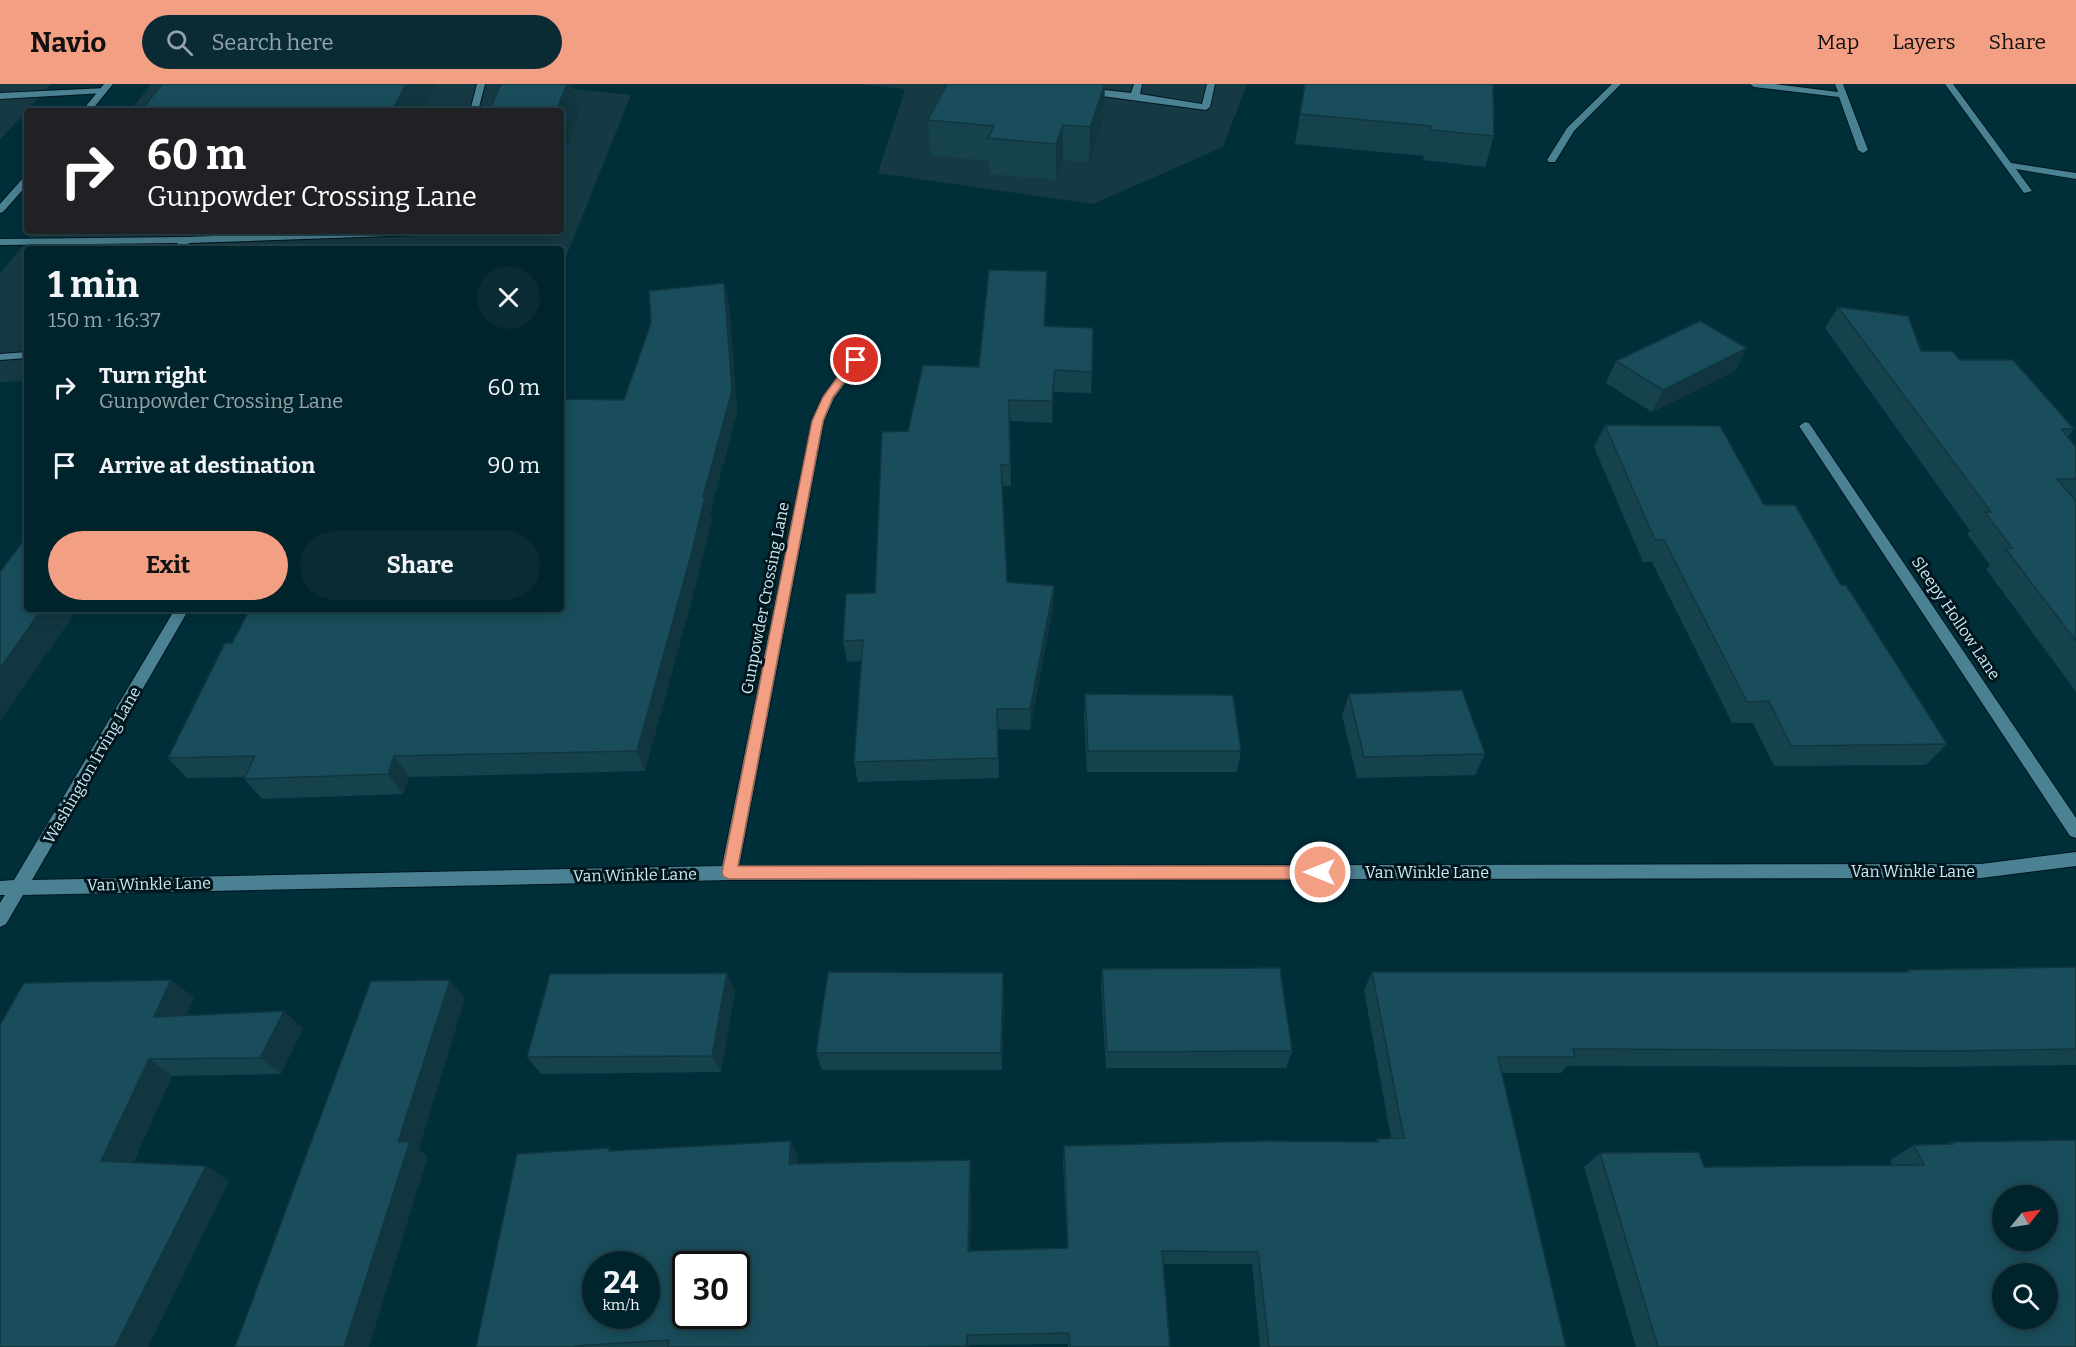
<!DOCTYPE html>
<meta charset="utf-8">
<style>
body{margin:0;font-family:Bitter,serif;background:#0a2b34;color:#f1f3f6;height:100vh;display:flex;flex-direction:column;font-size:22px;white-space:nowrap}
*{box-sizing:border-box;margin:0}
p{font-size:20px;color:#95a4a9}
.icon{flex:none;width:33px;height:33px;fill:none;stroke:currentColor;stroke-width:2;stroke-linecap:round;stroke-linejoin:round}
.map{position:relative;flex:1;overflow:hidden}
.drawer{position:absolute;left:24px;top:162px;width:540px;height:366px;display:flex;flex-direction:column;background:#00232c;border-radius:6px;box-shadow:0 3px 15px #0003,0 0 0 2px #224048}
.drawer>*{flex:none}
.banner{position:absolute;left:24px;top:24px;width:540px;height:126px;border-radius:6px;box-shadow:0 3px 15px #0003,0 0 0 2px #224048;background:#202124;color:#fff;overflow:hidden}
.needle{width:39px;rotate:60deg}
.controls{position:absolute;left:1992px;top:1101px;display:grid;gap:12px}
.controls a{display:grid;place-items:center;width:66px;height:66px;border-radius:50%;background:#00232c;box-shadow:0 3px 15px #0003,0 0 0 2px #224048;font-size:30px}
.speed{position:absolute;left:582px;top:1167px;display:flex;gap:12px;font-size:30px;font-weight:700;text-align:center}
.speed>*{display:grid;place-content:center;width:78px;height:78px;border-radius:50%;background:#00232c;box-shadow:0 3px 15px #0003,0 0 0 2px #224048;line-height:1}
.speed small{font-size:15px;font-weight:400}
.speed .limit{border:3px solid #111;border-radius:9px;background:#fff;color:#111}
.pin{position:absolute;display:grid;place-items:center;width:51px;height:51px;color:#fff;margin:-26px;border:3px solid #fff;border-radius:50%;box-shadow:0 2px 6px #0007}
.me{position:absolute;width:66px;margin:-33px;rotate:270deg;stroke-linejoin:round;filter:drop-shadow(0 0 4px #0008)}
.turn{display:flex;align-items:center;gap:21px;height:126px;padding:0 24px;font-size:27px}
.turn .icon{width:78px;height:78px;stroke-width:2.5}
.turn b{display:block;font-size:42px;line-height:51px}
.round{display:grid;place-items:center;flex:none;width:63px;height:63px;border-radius:32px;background:#0a2b34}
.headline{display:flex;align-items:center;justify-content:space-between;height:102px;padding:0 24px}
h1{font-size:36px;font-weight:700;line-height:45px}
.primary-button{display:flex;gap:12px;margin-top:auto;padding:12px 24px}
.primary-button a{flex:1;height:69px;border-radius:36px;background:#f39f83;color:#111;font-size:24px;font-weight:700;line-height:69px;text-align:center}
.primary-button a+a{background:#0a2b34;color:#f1f3f6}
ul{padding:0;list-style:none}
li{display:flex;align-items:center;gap:18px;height:78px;padding:0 24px}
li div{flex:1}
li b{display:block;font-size:22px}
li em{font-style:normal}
header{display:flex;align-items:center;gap:36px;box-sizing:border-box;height:84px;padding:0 30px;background:#f39f83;color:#111}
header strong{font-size:28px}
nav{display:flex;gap:33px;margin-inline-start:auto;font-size:21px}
.search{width:420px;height:54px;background:#0a2b34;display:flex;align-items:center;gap:15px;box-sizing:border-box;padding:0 21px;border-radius:33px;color:#95a4a9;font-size:22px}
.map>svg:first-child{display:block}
.built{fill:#163a44}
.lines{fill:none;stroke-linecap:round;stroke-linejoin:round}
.service-casing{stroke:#00161e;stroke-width:2}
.minor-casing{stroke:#00161e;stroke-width:2}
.tertiary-casing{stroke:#00161e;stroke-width:2}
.service{fill:#4b8293;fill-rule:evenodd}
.minor{fill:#4b8293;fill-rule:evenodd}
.tertiary{fill:#4b8293;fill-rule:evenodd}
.wall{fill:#16424e}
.shaded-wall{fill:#123640}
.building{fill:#194d5b;stroke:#123640;stroke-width:1.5;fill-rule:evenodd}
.route{fill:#f39f83;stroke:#9e6755;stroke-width:1.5}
.labels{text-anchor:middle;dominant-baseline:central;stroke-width:6;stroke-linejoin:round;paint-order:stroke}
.street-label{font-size:16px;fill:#cde9f2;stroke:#01151c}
</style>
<header>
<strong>Navio</strong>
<div class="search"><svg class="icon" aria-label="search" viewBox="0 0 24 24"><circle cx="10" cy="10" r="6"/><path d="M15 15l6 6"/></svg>Search here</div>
<nav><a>Map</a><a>Layers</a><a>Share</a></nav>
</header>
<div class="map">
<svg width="2076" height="1263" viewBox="0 0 2076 1263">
<rect width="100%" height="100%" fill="#002f3a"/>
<!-- built -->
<path class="built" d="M 0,0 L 51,0 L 0,56 Z
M 151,0 L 527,0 L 631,11 L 561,185 L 561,165 L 27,165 L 27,297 L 0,298 L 0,190 L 34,147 L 561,147 L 561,27 L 130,27 Z
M 858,0 L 1247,0 L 1223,63 L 1093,120 L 878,89 L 905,5 Z"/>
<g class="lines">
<!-- service casing -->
<g class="service-casing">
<path id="service" d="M 477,0 L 485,0 L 478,27 L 470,27 Z
M 1134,0 L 1142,0 L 1140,10 L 1202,20 L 1207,0 L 1215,0 L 1210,23 L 1206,26 L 1087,10 L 1083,7 L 1087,4 L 1131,9 Z
M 1612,0 L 1621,0 L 1574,47 L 1555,78 L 1549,78 L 1547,76 L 1567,44 Z
M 1750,0 L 1775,0 L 1838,8 L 1835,0 L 1843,0 L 1868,66 L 1863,69 L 1858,66 L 1839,13 L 1754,3 Z
M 1945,0 L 1953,0 L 2011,79 L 2076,89 L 2076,95 L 2016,85 L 2032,107 L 2024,109 Z
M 107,4 L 107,8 L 104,9 L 0,15 L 0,9 Z
M 360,147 L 452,147 L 447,150 L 189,159 L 184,165 L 174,165 L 178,159 L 0,161 L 0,155 L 186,153 Z
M 27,268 L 27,274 L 0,276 L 0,270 Z"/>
</g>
<!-- minor casing -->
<g class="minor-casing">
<path id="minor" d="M 868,258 L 874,261 L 834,314 L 824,337 L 739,782 L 1981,780 L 2076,768 L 2076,782 L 1981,794 L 729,796 L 23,811 L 6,840 L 0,843 L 0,819 L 5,811 L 0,811 L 0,797 L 14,796 L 175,525 L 189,525 L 32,796 L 722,782 L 812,337 L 822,313 L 864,259 Z
M 1805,338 L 1809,339 L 2076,734 L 2076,754 L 2070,752 L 1799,342 Z"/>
</g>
<!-- tertiary casing -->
<g class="tertiary-casing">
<path id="tertiary" d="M 104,0 L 113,0 L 91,27 L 82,27 Z
M 27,92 L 27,101 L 3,128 L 0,129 L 0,120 L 24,93 Z"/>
</g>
<!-- service -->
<use href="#service" class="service"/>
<!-- minor -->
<use href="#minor" class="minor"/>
<!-- tertiary -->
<use href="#tertiary" class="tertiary"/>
</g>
<!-- wall -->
<path class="wall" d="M 1305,0 L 1494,52 L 1485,83 L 1423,76 L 1424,72 L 1295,60 Z
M 1104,33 L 1089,79 L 1063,76 L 1056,96 L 989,90 L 989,77 L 930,71 L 928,36 Z
M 724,199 L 729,220 L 737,328 L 710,430 L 712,435 L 698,492 L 645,687 L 409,693 L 403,710 L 262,715 L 244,695 L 245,693 L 187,694 L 168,674 L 232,559 L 561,525 L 624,316 Z
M 1047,208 L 1045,242 L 1092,288 L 1091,309 L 1054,308 L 1052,339 L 1010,337 L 1011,402 L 1002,402 L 1007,498 L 1054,502 L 1053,523 L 1030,646 L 998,645 L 999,694 L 858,698 L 854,678 L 861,577 L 847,578 L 843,557 L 875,509 L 908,347 L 979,283 Z
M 1838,223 L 1921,267 L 1960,276 L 2074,345 L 2068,353 L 2076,363 L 2076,608 L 1986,485 L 1990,481 L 1967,450 L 1970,447 L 1825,244 Z
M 1616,277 L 1736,286 L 1652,328 L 1606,299 Z
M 1605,341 L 1764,421 L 1841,501 L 1947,660 L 1926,681 L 1774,682 L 1753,639 L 1732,639 L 1652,478 L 1643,478 L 1594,363 Z
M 1085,610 L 1241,667 L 1237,688 L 1087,688 L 1084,632 Z
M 1349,610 L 1485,670 L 1475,691 L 1357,694 L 1342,631 Z
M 2076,883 L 2076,981 L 1927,983 L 1567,982 L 1561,989 L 1502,989 L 1566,1263 L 1260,1263 L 1252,1180 L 1163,1180 L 1170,1263 L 1068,1263 L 1068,1260 L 969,1261 L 969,1263 L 476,1263 L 611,1067 L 798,1072 L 797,1080 L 970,1076 L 971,1090 L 970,1167 L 1067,1164 L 1063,1077 L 1064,1062 L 1375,1058 L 1377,1055 L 1391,1054 L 1364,906 L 1372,888 L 1905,888 L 1908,886 Z
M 1102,885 L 1292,967 L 1286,984 L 1106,984 L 1101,903 Z
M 727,889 L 735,907 L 721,988 L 541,990 L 527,973 Z
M 1004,907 L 1002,986 L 822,986 L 816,969 Z
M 194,913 L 185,932 L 303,944 L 281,990 L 172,992 L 133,1079 L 206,1082 L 229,1097 L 148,1263 L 0,941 Z
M 1952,1058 L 2076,1263 L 1636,1263 L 1584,1083 L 1600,1069 L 1704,1083 L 1892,1081 L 1890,1076 L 1914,1061 L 1949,1060 Z"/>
<!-- shaded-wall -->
<path class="shaded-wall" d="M 406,0 L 436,0 L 423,27 L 392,27 Z
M 567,0 L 572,0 L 580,27 L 561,78 L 561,27 L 556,27 Z
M 1105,0 L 1104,33 L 1089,79 L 1090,43 Z
M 1063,41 L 1063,76 L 1056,96 L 1056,60 Z
M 1047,187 L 1047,208 L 1044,263 L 1044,242 Z
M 724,199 L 729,220 L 737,328 L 710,430 L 712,435 L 698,492 L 645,687 L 637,667 L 703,413 Z
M 1747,264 L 1736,286 L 1652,328 L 1663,306 Z
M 1055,286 L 1054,308 L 1052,339 L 1052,317 Z
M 1054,502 L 1053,523 L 1030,646 L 1030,625 Z
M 42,525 L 78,525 L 0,637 L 0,584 Z
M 394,672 L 409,693 L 403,710 L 388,690 Z
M 727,889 L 735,907 L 721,988 L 712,972 Z
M 1003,889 L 1004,907 L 1002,986 L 1001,969 Z
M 171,896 L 194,913 L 177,950 L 154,933 Z
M 450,896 L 465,914 L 419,1065 L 428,1072 L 369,1263 L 344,1263 L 398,1058 Z
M 284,927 L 303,944 L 281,990 L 260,974 Z
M 149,975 L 172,992 L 127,1091 L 101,1077 Z
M 791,1057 L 798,1072 L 796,1094 L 789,1080 Z
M 970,1076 L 971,1090 L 970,1180 L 968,1167 Z
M 206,1082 L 229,1097 L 148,1263 L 115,1263 Z
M 967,1251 L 969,1261 L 969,1263 L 967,1263 Z"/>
<!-- building -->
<path class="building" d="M 162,0 L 406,0 L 392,27 L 141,27 Z
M 501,0 L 567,0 L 556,27 L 489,27 Z
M 947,0 L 1105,0 L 1090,43 L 1063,41 L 1056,60 L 988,54 L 994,42 L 928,36 Z
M 1305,0 L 1493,0 L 1494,52 L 1431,46 L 1431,42 L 1300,30 Z
M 989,186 L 1047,187 L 1044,242 L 1093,244 L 1092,288 L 1055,286 L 1052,317 L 1009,316 L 1010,380 L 1001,381 L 1007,498 L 1054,502 L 1030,625 L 997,625 L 998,674 L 854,678 L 863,556 L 843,557 L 846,510 L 875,509 L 882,348 L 908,347 L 923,281 L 979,283 Z
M 724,199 L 732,307 L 703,413 L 705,413 L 691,471 L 637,667 L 394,672 L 388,690 L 244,695 L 255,672 L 168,674 L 225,559 L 232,559 L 250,525 L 561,525 L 561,315 L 624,316 L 651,239 L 649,207 Z
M 1838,223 L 1908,232 L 1921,267 L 1952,267 L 1960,276 L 2013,276 L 2074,345 L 2061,345 L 2076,363 L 2076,395 L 2057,395 L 2076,417 L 2076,557 L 2005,464 L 2012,464 L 1985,428 L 1991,428 Z
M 1700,237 L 1747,264 L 1663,306 L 1616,277 Z
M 1605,341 L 1720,342 L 1764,421 L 1795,421 L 1841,501 L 1846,501 L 1947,660 L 1791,662 L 1769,617 L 1747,618 L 1664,456 L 1655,456 Z
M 27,452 L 27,525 L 42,525 L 0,584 L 0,488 Z
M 1462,606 L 1485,670 L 1364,673 L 1349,610 Z
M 1085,610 L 1233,611 L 1241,667 L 1088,667 Z
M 2076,883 L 2076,965 L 1951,967 L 1573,965 L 1575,973 L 1498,973 L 1566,1263 L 1269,1263 L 1258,1168 L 1162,1167 L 1170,1263 L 1070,1263 L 1069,1249 L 967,1251 L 967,1262 L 905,1263 L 668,1263 L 669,1256 L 575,1262 L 575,1263 L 476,1263 L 517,1070 L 609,1064 L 609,1067 L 791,1057 L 789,1080 L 970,1076 L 968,1167 L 1068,1164 L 1064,1062 L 1265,1057 L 1378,1058 L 1377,1055 L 1404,1054 L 1372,888 L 1909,888 L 1908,886 ZM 596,1180 L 646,1180 L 646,1232 L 596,1232 ZM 686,1180 L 736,1180 L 736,1232 L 686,1232 Z
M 1280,884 L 1292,967 L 1107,968 L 1102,885 Z
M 828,888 L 1003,889 L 1001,969 L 816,969 Z
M 727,889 L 712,972 L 527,973 L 550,890 Z
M 171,896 L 154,933 L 284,927 L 260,974 L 149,975 L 101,1077 L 206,1082 L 115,1263 L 0,1263 L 0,941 L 24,899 Z
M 450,896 L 398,1058 L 410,1057 L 344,1263 L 235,1263 L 371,897 Z
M 2076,1056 L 2076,1263 L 1658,1263 L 1600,1069 L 1699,1068 L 1704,1083 L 1924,1081 L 1914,1061 L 1953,1060 L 1952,1058 ZM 2002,1112 L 2048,1112 L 2048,1156 L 2002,1156 ZM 2002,1190 L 2048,1190 L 2048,1234 L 2002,1234 Z"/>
<!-- route -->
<path class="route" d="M 856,272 L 861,276 L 833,313 L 823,337 L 738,782 L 1320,782 L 1325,784 L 1328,788 L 1325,793 L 1320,795 L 729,795 L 724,793 L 722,789 L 812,337 L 823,313 L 852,273 Z"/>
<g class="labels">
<!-- street labels -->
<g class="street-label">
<text transform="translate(765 514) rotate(-79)">Gunpowder Crossing Lane</text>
<text transform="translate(1956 534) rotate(56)">Sleepy Hollow Lane</text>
<text transform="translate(92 681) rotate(-60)">Washington Irving Lane</text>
<text x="1913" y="787">Van Winkle Lane</text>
<text x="1427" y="788">Van Winkle Lane</text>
<text transform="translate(635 791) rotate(-1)">Van Winkle Lane</text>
<text transform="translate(149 800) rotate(-1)">Van Winkle Lane</text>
</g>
</g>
</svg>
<div class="controls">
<a><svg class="needle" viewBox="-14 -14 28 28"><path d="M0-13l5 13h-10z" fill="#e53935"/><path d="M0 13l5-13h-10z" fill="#95a4a9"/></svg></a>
<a><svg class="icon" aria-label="search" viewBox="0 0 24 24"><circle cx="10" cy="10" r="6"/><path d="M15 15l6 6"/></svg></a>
</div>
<div class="speed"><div>24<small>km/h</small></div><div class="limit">30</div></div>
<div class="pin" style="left:856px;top:276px;background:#d93025"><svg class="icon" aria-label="arrive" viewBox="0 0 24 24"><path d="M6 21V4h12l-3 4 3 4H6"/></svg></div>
<svg class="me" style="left:1320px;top:788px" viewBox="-20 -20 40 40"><circle r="17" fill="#f39f83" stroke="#fff" stroke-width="3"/><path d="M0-11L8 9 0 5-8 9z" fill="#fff"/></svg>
<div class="banner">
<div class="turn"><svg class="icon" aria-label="right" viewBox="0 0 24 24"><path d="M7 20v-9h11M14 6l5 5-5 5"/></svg><div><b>60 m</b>Gunpowder Crossing Lane</div></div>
</div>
<section class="drawer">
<div class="headline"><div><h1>1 min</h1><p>150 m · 16:37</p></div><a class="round"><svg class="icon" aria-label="close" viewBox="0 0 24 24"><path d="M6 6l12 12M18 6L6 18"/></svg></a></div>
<ul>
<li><svg class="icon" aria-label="right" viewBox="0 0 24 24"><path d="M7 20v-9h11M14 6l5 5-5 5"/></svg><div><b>Turn right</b><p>Gunpowder Crossing Lane</p></div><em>60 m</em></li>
<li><svg class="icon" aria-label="arrive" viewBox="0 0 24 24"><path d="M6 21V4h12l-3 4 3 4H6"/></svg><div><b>Arrive at destination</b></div><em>90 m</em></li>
</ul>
<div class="primary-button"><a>Exit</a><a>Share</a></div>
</section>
</div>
